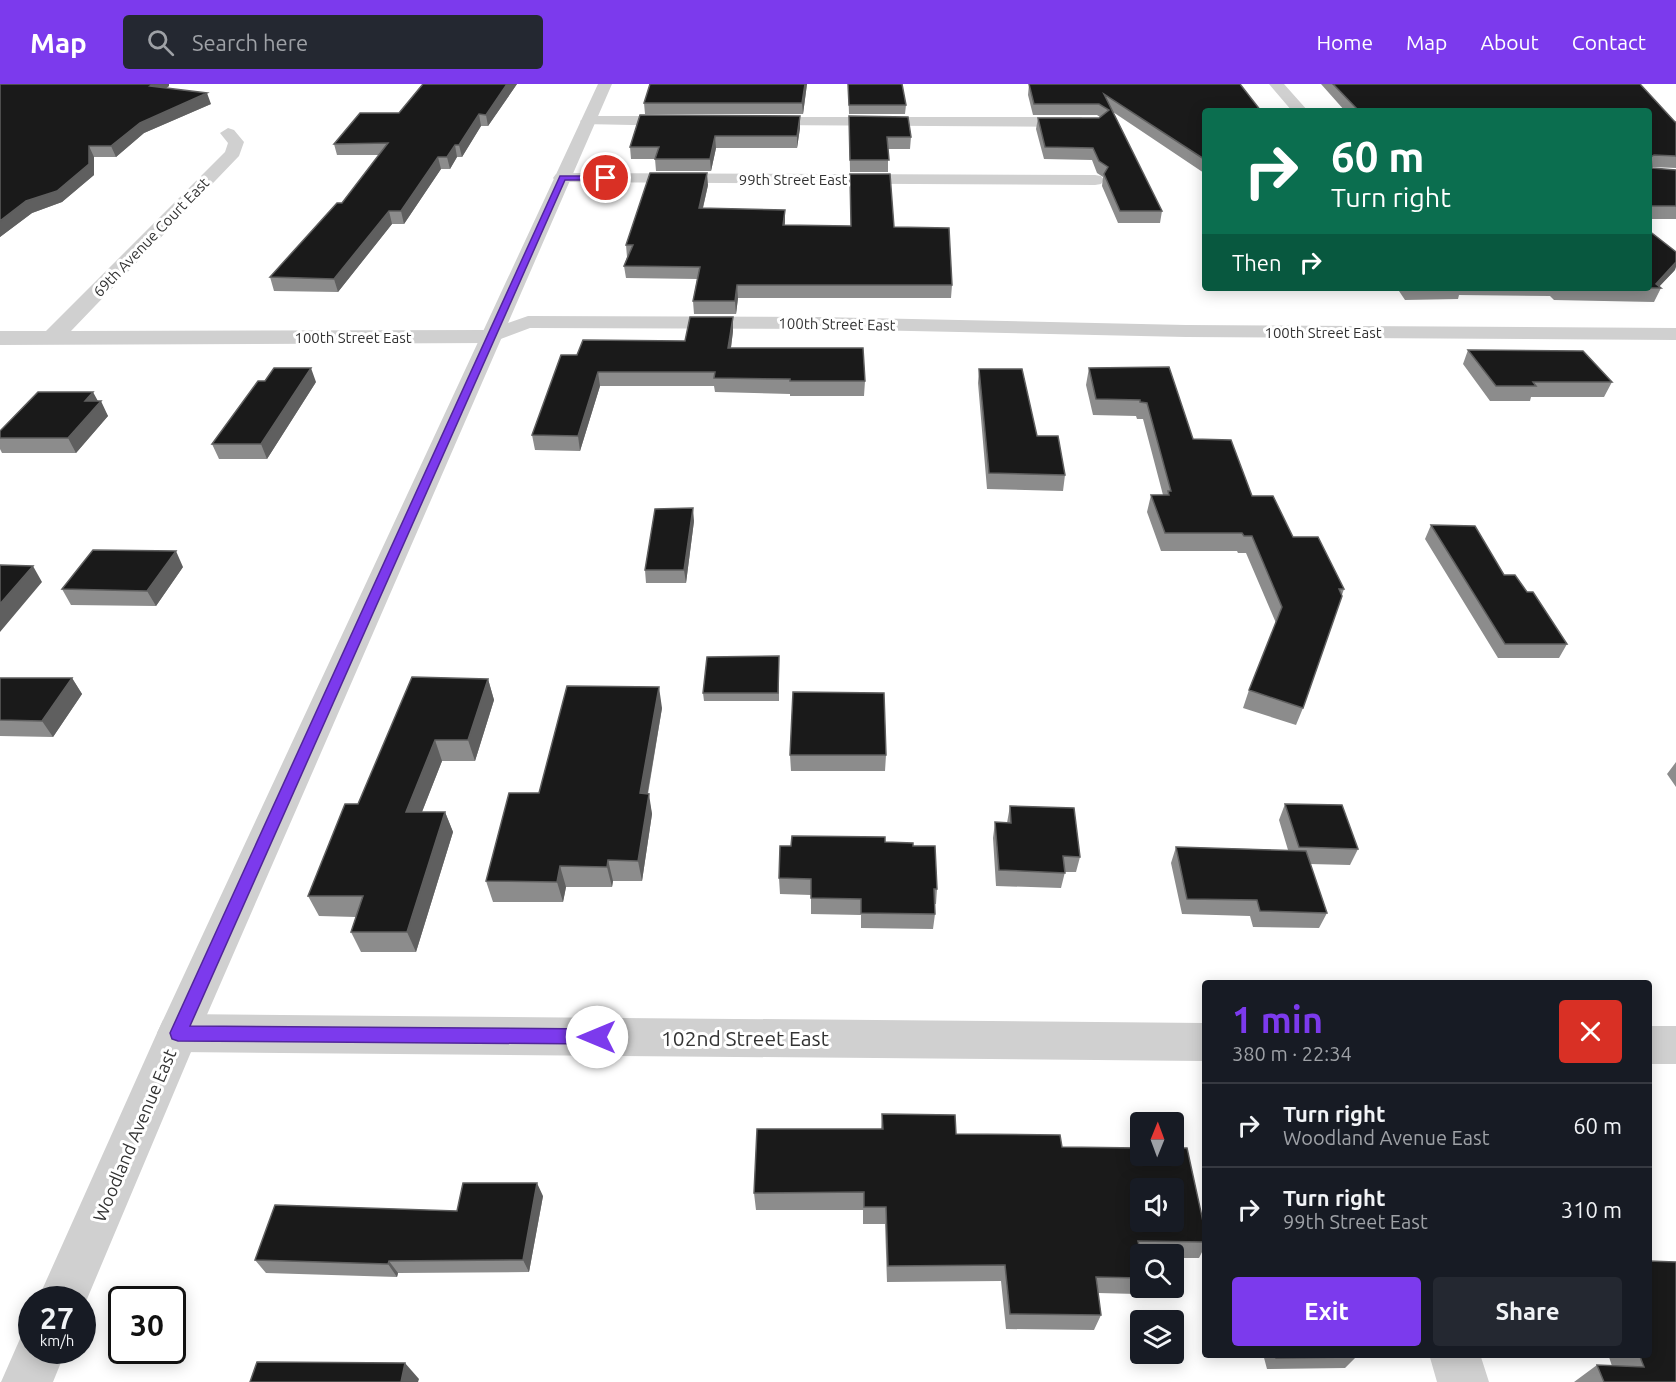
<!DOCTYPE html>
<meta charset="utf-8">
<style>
body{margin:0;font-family:Ubuntu,sans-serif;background:#242831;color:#f1f3f6;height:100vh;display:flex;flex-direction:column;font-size:22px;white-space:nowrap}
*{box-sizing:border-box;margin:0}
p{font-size:20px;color:#9ea1a6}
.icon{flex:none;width:33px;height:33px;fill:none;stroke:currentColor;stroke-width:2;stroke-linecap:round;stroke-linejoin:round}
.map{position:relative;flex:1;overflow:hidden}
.details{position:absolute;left:1202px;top:896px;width:450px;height:378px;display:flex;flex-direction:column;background:#171b24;border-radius:6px;box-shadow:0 3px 15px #0003}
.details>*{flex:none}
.top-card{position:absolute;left:1202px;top:24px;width:450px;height:183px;border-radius:6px;box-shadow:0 3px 15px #0003;background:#0b6e4f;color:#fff;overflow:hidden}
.needle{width:39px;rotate:1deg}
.controls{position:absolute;left:1130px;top:1028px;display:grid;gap:12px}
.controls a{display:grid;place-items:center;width:54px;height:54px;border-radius:6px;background:#171b24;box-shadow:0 3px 15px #0003;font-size:30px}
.speed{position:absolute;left:18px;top:1202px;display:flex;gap:12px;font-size:30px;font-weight:700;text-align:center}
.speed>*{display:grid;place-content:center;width:78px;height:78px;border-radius:50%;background:#171b24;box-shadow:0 3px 15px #0003;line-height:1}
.speed small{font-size:15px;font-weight:400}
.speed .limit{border:3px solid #111;border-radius:9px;background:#fff;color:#111}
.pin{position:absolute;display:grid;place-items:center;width:51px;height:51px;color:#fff;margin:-26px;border:3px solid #fff;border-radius:50%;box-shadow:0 2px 6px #0007}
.me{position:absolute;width:66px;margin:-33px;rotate:270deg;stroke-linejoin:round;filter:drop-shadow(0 0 4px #0008)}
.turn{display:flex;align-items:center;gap:21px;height:126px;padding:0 30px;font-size:27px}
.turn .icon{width:78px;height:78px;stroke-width:2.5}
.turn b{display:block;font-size:42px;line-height:51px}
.then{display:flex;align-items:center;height:57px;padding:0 30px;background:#0003;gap:12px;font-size:22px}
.round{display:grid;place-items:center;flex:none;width:63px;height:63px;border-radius:6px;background:#242831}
.overview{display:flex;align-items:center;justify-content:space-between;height:102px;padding:0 30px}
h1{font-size:36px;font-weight:700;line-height:45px;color:#7c3aed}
.cta{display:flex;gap:12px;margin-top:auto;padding:12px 30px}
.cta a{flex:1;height:69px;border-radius:6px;background:#7c3aed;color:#fff;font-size:24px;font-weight:700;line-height:69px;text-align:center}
.cta a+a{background:#242831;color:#f1f3f6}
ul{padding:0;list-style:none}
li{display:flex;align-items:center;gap:18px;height:84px;padding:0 30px;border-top:2px solid #363941}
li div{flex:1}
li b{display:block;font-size:22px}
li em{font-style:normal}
header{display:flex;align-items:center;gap:36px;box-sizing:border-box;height:84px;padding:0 30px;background:#7c3aed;color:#fff}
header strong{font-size:28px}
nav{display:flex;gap:33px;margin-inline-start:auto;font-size:21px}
.search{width:420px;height:54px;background:#242831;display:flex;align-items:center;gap:15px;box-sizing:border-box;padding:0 21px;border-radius:6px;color:#9ea1a6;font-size:22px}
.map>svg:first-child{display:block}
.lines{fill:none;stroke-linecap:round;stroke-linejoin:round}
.minor{fill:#d0d0d0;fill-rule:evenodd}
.tertiary{fill:#d0d0d0;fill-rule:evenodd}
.wall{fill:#8c8c8c}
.shaded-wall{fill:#5f5f5f}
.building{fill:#1a1a1a;stroke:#5f5f5f;stroke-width:1.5;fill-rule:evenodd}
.route{fill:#7c3aed;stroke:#51269a;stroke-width:1.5}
.labels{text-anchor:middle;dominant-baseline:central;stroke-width:6;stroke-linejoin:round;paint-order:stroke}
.far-street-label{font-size:15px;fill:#333;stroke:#fff}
.street-label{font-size:18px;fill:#333;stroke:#fff}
.near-street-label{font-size:21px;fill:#333;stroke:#fff}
</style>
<header>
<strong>Map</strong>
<div class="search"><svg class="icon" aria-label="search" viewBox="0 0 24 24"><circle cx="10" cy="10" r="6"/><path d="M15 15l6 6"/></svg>Search here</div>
<nav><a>Home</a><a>Map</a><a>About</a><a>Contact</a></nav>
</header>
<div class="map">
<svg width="1676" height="1298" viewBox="0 0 1676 1298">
<rect width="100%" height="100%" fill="#fff"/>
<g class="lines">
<!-- minor -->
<path class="minor" d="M 1269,0 L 1284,0 L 1308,27 L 1292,27 Z
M 588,32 L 682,32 L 690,37 L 682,42 L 583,40 L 580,37 Z
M 755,33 L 1081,33 L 1089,38 L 1081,43 L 749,41 L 747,38 Z
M 228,44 L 234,46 L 244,58 L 239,72 L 71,247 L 488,246 L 528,232 L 817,233 L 1186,241 L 1676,244 L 1676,256 L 1186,253 L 817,245 L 530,244 L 490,259 L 0,261 L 0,247 L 46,247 L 225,68 L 228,59 L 220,49 Z
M 562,89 L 1095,91 L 1101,92 L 1104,96 L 1101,100 L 1095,101 L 556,98 L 553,94 L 556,90 Z
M 178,930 L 1204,939 L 1204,977 L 178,968 L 163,962 L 157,949 L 163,936 Z
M 1648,942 L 1676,942 L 1676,980 L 1648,980 Z
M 1429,1270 L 1480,1270 L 1489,1298 L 1437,1298 Z"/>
<!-- tertiary -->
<path class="tertiary" d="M 598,0 L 612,0 L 199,949 L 82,1227 L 82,1215 L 38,1215 L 157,949 Z
M 32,1245 L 32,1266 L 66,1266 L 53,1298 L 1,1298 L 23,1248 Z"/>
</g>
<!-- wall -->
<path class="wall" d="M 0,0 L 169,0 L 169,2 L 166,4 L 211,20 L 144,49 L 116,73 L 94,73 L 94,91 L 62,118 L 32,129 L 0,153 Z
M 423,0 L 517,0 L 488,42 L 481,42 L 462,73 L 457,73 L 450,85 L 441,85 L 404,140 L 392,140 L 338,208 L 274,207 L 270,193 L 342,119 L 379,71 L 337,71 L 334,60 L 399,29 Z
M 807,0 L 803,30 L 645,30 L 644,19 Z
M 848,0 L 906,21 L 905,30 L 849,30 Z
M 1029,0 L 1240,0 L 1204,27 L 1204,89 L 1113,28 L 1162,127 L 1160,139 L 1118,139 L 1102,102 L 1103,93 L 1097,89 L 1092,76 L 1044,75 L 1036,45 L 1038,34 L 1099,34 L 1100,33 L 1097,31 L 1033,31 L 1028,11 Z
M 1321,0 L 1640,0 L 1675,38 L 1676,38 L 1676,84 L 1652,83 L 1652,84 L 1676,86 L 1676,135 L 1648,135 L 1648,27 L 1345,27 Z
M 800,32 L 800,44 L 797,64 L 716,64 L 711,87 L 656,87 L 655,75 L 631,75 L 630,63 Z
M 849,32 L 911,53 L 910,65 L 888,65 L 888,88 L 850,88 Z
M 708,101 L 703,124 L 785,138 L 785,141 L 894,143 L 952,201 L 951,214 L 738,214 L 736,230 L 694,230 L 693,217 L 697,195 L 626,194 L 624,182 L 627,173 L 626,161 Z
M 1675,186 L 1659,202 L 1661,204 L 1654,218 L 1554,216 L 1550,212 L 1459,211 L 1458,215 L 1405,216 L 1397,204 L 1648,204 Z
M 733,233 L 733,247 L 731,264 L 865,297 L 864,312 L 790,312 L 790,310 L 715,308 L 714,302 L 600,302 L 580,367 L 535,366 L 532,351 L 577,271 L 685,257 Z
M 1468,266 L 1612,298 L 1604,313 L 1531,313 L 1530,317 L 1490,317 L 1463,280 Z
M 1169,283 L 1193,355 L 1252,412 L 1344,505 L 1303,624 L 1296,641 L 1243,624 L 1249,606 L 1276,539 L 1246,469 L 1238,469 L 1237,467 L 1161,467 L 1147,428 L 1151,411 L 1163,411 L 1143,335 L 1137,335 L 1136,332 L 1093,331 L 1086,301 L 1089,284 Z
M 979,285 L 1037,352 L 1065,391 L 1063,407 L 987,405 L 978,299 Z
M 316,298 L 267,375 L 219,375 L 212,360 Z
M 98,317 L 108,332 L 76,369 L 2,369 L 0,365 L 0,347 Z
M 694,437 L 686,499 L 646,499 L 645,486 Z
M 1431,441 L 1504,491 L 1527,508 L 1567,560 L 1559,574 L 1498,574 L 1425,455 Z
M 183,483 L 156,522 L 71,521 L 62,505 Z
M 779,580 L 779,617 L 704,617 L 703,609 Z
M 0,594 L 72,594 L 82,610 L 53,653 L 0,652 Z
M 488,595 L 494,616 L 475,677 L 442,677 L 422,728 L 445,728 L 453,748 L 416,868 L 361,868 L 351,848 L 356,833 L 319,832 L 308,812 L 358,720 Z
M 662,624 L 648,710 L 652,730 L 642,797 L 613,797 L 612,803 L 566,803 L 563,818 L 493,818 L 486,797 L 539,709 Z
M 790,671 L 886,671 L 885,687 L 791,687 Z
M 1676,678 L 1676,703 L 1667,690 Z
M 1285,720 L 1358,765 L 1350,781 L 1310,780 L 1327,829 L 1319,844 L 1253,843 L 1250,832 L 1182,830 L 1171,779 L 1176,763 L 1288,766 L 1279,736 Z
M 1010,722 L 1080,773 L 1076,788 L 1065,788 L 1061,804 L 996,802 L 993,754 L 995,738 L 1007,739 Z
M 885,758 L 913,762 L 937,805 L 936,820 L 934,820 L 935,830 L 933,845 L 861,844 L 861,831 L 811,830 L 811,811 L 780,810 L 779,794 Z
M 882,1030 L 956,1050 L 1062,1063 L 1204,1142 L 1204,1164 L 1199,1174 L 1173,1174 L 1173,1170 L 1140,1170 L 1140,1203 L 1137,1210 L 1098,1209 L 1101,1231 L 1094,1246 L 1006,1245 L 1001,1197 L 887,1198 L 885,1140 L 863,1140 L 863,1126 L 756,1126 L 754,1109 L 881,1045 Z
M 543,1112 L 529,1188 L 398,1189 L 397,1193 L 266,1189 L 255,1176 L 457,1127 Z
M 1263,1270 L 1355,1270 L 1356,1273 L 1345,1284 L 1267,1285 Z
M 1608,1270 L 1648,1270 L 1676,1298 L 1574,1298 L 1597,1281 L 1612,1282 Z"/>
<!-- shaded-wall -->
<path class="shaded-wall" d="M 153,0 L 169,0 L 169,2 L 154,12 L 150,2 Z
M 507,0 L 517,0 L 488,42 L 486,31 Z
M 805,0 L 807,0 L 803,30 L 802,19 Z
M 207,9 L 211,20 L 144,49 L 116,73 L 111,62 L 140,39 Z
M 479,30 L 481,42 L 462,73 L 459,61 Z
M 800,32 L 800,44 L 797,64 L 797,52 Z
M 715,52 L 716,64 L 711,87 L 710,75 Z
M 455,61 L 457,73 L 450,85 L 447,73 Z
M 89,62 L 94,73 L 94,91 L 62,118 L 32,129 L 0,153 L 0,137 Z
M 438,73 L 441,85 L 404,140 L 401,127 Z
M 707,89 L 708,101 L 700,136 L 699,124 Z
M 785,126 L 785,138 L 783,153 L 783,141 Z
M 389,127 L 392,140 L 338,208 L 334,195 Z
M 1676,178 L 1676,183 L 1675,186 L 1658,204 L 1656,200 Z
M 737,201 L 738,214 L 736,230 L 735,217 Z
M 733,233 L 733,247 L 729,278 L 728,264 Z
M 311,284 L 316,298 L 267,375 L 261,360 Z
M 598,288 L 600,302 L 580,367 L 578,352 Z
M 93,308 L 99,319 L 101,317 L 108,332 L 76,369 L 68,354 L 85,317 Z
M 693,424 L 694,437 L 686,499 L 684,486 Z
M 176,467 L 183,483 L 156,522 L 147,507 Z
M 33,482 L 42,498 L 0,548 L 0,520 Z
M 72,594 L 82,610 L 53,653 L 42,637 Z
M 488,595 L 494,616 L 475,677 L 468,656 Z
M 659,603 L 662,624 L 644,730 L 640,709 Z
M 435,656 L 442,677 L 414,748 L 406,728 Z
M 649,710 L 652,730 L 642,797 L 638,777 Z
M 445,728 L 453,748 L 416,868 L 407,848 Z
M 608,776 L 613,797 L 612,803 L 607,783 Z
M 560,782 L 566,803 L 563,818 L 557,798 Z
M 537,1099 L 543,1112 L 529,1188 L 523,1176 Z
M 389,1177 L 398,1189 L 397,1193 L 388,1180 Z
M 405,1279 L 419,1295 L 418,1298 L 401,1298 Z"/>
<!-- building -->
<path class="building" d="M 0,0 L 153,0 L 150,2 L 207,9 L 140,39 L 111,62 L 89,62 L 89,80 L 57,107 L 26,117 L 0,137 Z
M 423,0 L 507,0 L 486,31 L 479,30 L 459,61 L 455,61 L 447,73 L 438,73 L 401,127 L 389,127 L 334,195 L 270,193 L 337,119 L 342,119 L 388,59 L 334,60 L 360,29 L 399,29 Z
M 650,0 L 805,0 L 802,19 L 644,19 Z
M 848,0 L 902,0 L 906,21 L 849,21 Z
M 1029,0 L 1240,0 L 1261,27 L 1204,27 L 1204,75 L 1104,10 L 1162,127 L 1120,127 L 1104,90 L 1108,83 L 1099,77 L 1093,64 L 1045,63 L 1038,34 L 1099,34 L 1109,26 L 1099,20 L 1034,20 Z
M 1333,0 L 1640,0 L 1675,38 L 1676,38 L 1676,72 L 1654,71 L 1651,73 L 1652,84 L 1676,86 L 1676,122 L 1648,122 L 1648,27 L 1359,27 Z
M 640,31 L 800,32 L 797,52 L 715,52 L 710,75 L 655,75 L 659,63 L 630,63 Z
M 849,32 L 908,33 L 911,53 L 887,53 L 889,76 L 850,76 Z
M 650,89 L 707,89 L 699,124 L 785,126 L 783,141 L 851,142 L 850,90 L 890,90 L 894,143 L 949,144 L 952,201 L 737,201 L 735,217 L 693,217 L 700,183 L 624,182 L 633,161 L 626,161 Z
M 1648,146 L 1676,168 L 1676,178 L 1656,200 L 1661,204 L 1648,204 Z
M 690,233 L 733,233 L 728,264 L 863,264 L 865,297 L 790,297 L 790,295 L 714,294 L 715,288 L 598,288 L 578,352 L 532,351 L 561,271 L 577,271 L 583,256 L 685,257 Z
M 1468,266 L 1583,267 L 1612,298 L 1533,298 L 1536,302 L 1496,302 Z
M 1169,283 L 1193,355 L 1231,356 L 1252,412 L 1273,412 L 1293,453 L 1318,453 L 1344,505 L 1339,505 L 1342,512 L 1303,624 L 1249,606 L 1282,523 L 1252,452 L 1244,452 L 1242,449 L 1165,449 L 1151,411 L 1169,411 L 1168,407 L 1171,407 L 1147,319 L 1140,318 L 1140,316 L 1096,315 L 1089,284 Z
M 274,284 L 311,284 L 261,360 L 212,360 L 258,297 L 265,297 Z
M 979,285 L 1022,285 L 1037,352 L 1058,352 L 1065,391 L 989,389 Z
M 38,308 L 93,308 L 85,317 L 101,317 L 68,354 L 0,354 L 0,347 Z
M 693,424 L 684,486 L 645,486 L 655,425 Z
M 1431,441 L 1475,442 L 1504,491 L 1515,491 L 1527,508 L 1533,508 L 1567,560 L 1505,560 Z
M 93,466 L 176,467 L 147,507 L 62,505 Z
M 0,481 L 33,482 L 0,520 Z
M 779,572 L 778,609 L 703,609 L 707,573 Z
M 412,593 L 488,595 L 468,656 L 435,656 L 406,728 L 445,728 L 407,848 L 351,848 L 363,812 L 308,812 L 345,720 L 358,720 Z
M 0,594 L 72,594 L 42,637 L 0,636 Z
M 567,602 L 659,603 L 640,709 L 649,710 L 638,777 L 608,776 L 607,783 L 560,782 L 557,798 L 486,797 L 509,709 L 539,709 Z
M 793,608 L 884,609 L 886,671 L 790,671 Z
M 1285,720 L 1342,721 L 1358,765 L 1299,763 Z
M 1010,722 L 1074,724 L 1080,773 L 1063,772 L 1065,789 L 999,786 L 995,738 L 1011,739 Z
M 792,752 L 885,753 L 885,758 L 913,759 L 913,762 L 935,762 L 937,805 L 934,805 L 935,830 L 861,829 L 861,815 L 811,814 L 811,795 L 779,794 L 780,762 L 791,762 Z
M 1176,763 L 1306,767 L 1327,829 L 1260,827 L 1257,816 L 1187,815 Z
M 882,1030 L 955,1031 L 956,1050 L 1060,1051 L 1062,1063 L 1140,1064 L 1140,1071 L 1173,1071 L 1173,1064 L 1187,1064 L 1204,1142 L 1204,1158 L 1138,1157 L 1141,1170 L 1140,1194 L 1096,1193 L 1101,1231 L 1010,1230 L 1005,1181 L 888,1182 L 886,1123 L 864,1123 L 864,1108 L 754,1109 L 757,1045 L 883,1045 ZM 1140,1104 L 1173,1104 L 1173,1137 L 1140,1137 Z
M 463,1099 L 537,1099 L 523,1176 L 389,1177 L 388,1180 L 255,1176 L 275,1121 L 457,1127 Z
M 1648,1177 L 1676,1178 L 1676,1298 L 1604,1298 L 1597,1281 L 1644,1283 L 1639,1270 L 1648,1270 Z
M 1275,1270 L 1355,1270 L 1356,1273 L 1276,1274 Z
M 257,1278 L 405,1279 L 401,1298 L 250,1298 Z"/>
<!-- route -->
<path class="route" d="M 560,92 L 606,92 L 610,94 L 606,96 L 565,96 L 190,942 L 597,945 L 603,947 L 606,953 L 603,958 L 597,960 L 178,957 L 172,955 L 170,949 Z"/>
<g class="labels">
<!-- far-street labels -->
<g class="far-street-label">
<text x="793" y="95">99th Street East</text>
<text transform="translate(151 153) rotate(-46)">69th Avenue Court East</text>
<text transform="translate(837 240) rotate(1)">100th Street East</text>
<text x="1323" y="248">100th Street East</text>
<text x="353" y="253">100th Street East</text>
</g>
<!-- street labels -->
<g class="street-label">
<text transform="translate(134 1051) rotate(-67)">Woodland Avenue East</text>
</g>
<!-- near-street labels -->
<g class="near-street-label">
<text x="745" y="954">102nd Street East</text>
</g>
</g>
</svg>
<div class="controls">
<a><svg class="needle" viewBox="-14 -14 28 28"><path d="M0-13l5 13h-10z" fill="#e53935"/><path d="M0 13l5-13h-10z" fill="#9ea1a6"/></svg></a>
<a><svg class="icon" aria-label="sound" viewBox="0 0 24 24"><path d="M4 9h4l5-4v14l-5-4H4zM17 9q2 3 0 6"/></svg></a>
<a><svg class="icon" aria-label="search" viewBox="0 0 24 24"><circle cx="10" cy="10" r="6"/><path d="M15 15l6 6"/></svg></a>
<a><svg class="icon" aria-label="layers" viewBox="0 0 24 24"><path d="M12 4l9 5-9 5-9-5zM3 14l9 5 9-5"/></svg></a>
</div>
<div class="speed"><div>27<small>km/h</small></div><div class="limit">30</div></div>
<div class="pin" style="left:606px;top:94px;background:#d93025"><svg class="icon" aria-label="arrive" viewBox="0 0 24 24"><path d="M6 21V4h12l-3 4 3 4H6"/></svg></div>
<svg class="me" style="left:597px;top:953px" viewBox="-20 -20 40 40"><circle r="19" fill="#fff"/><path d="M0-13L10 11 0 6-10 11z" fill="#7c3aed"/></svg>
<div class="top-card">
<div class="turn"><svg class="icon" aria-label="right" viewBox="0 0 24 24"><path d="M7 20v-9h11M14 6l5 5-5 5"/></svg><div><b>60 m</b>Turn right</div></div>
<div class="then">Then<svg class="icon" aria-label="right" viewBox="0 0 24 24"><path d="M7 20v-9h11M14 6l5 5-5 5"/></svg></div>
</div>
<section class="details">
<div class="overview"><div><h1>1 min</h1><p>380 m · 22:34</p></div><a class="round" style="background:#d93025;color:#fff"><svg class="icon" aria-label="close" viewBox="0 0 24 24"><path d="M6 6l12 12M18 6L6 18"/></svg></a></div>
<ul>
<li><svg class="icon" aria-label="right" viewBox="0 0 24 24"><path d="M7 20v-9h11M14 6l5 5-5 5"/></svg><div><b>Turn right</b><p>Woodland Avenue East</p></div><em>60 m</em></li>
<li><svg class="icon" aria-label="right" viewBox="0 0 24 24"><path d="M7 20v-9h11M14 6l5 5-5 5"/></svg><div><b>Turn right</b><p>99th Street East</p></div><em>310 m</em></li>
</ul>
<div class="cta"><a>Exit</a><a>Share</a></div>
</section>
</div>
